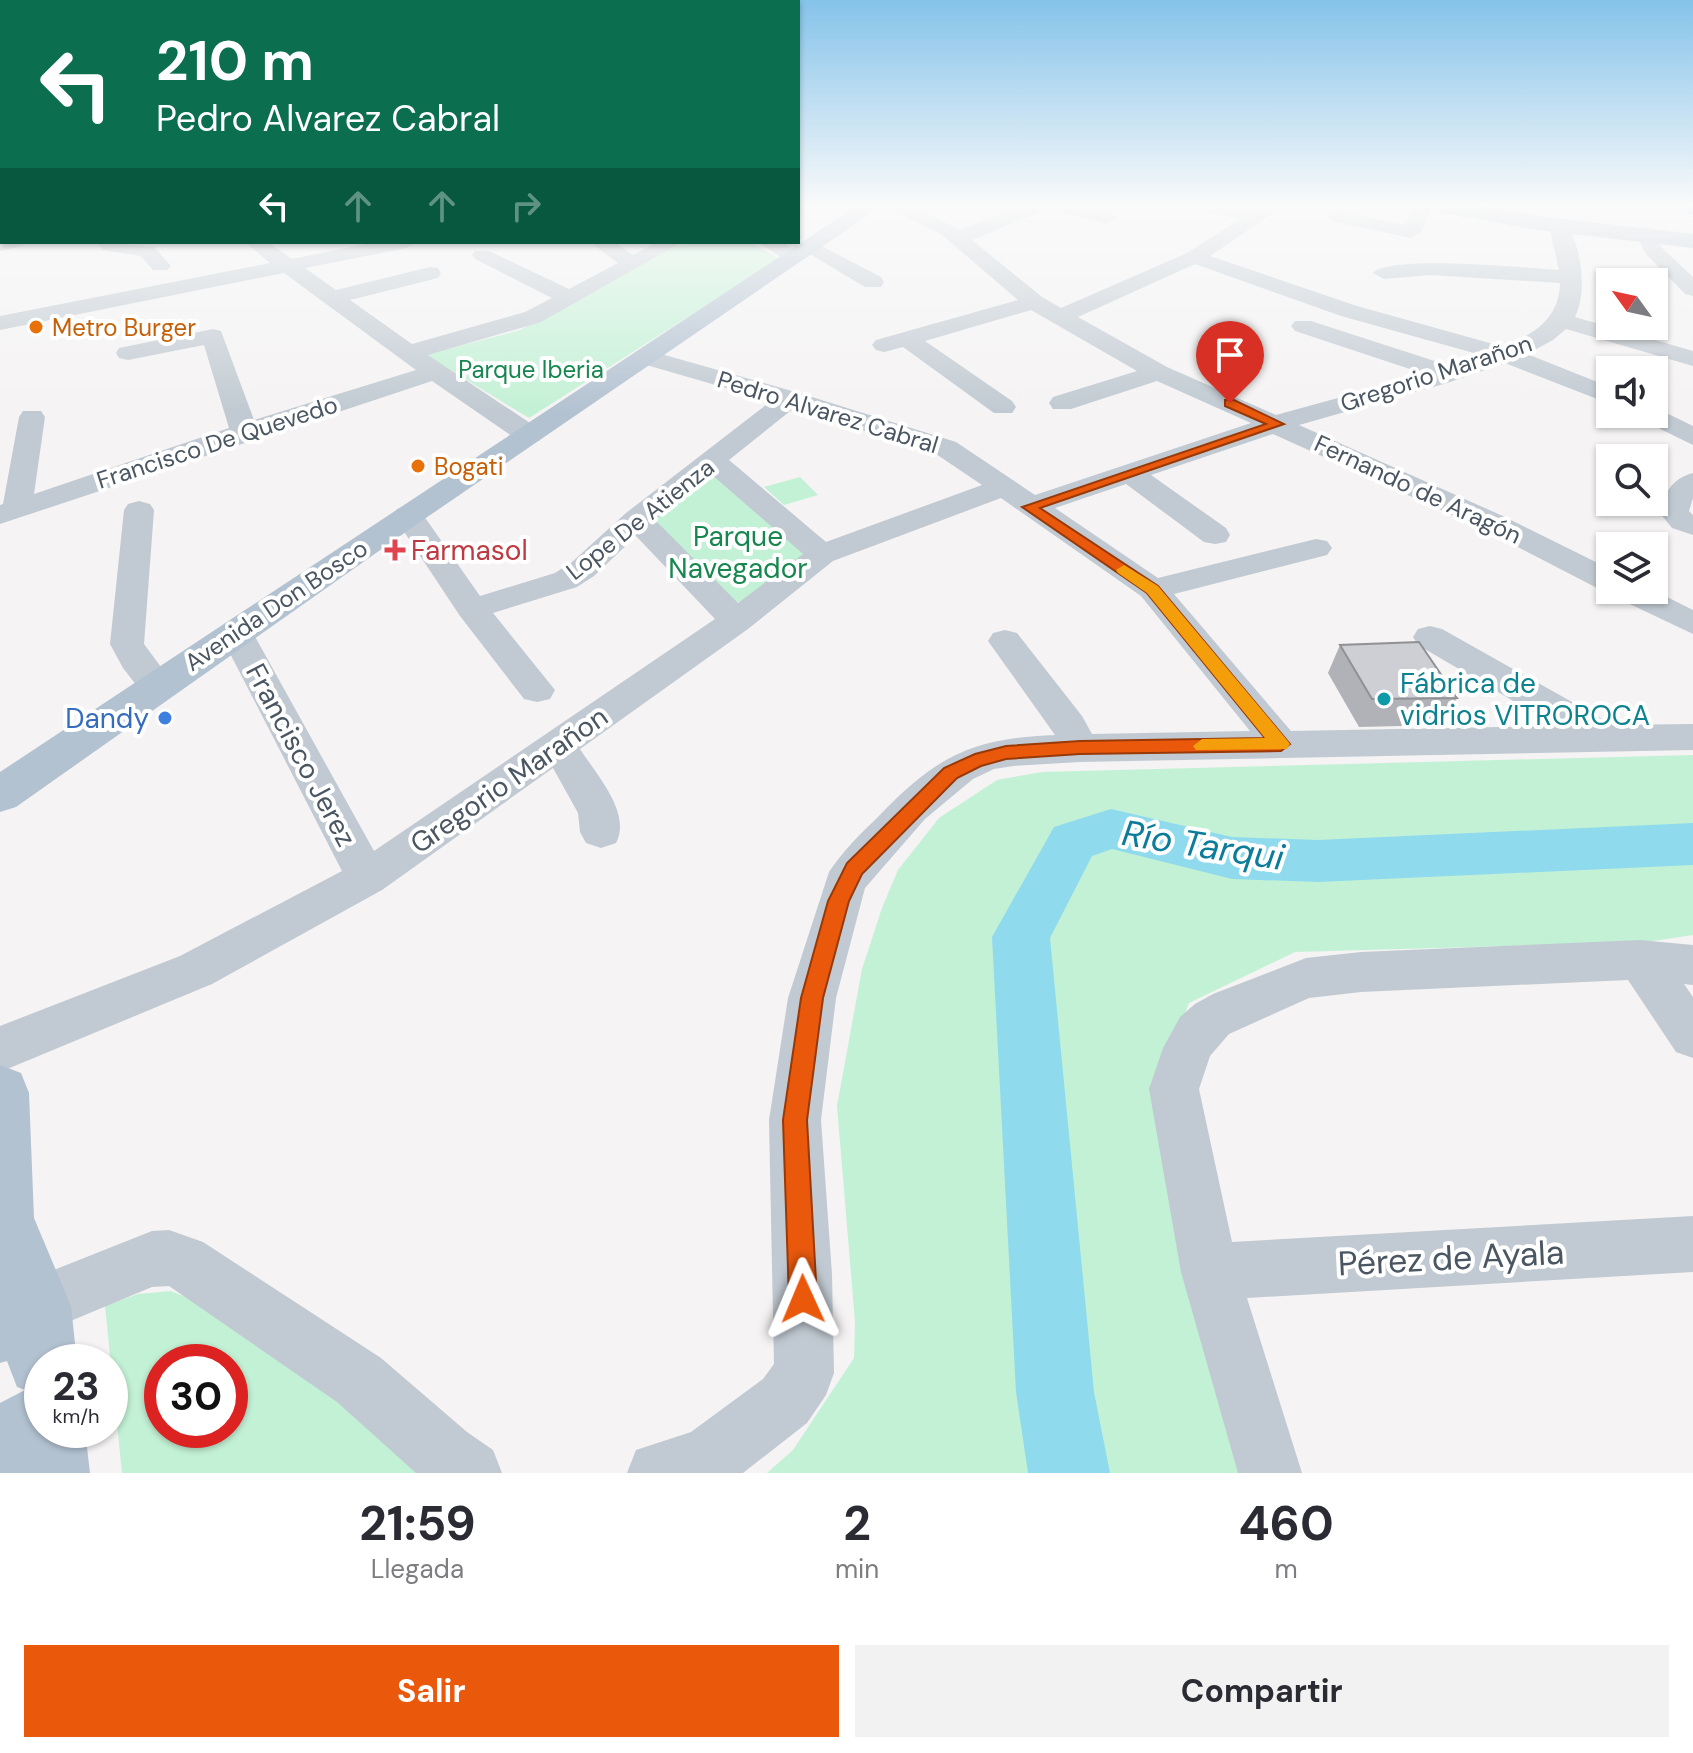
<!DOCTYPE html>
<html lang="es">
<meta charset="utf-8">
<style>
body{margin:0;font-family:"DM Sans",sans-serif;background:#f2f2f3;color:#2b2b33;height:100vh;display:flex;flex-direction:column;font-size:30px;white-space:nowrap}
*{box-sizing:border-box;margin:0}
p{font-size:26px;color:#7c7c81}
.icon{flex:none;width:44px;height:44px;fill:none;stroke:currentColor;stroke-width:2;stroke-linecap:round;stroke-linejoin:round}
.map{position:relative;height:1473px;overflow:hidden}
.drawer{display:flex;flex-direction:column;background:#fff;flex:1}
.drawer>*{flex:none}
.guide{position:absolute;left:0px;top:0px;width:800px;height:244px;box-shadow:0 2px 6px #0004;background:#0b6e4f;color:#fff;overflow:hidden}
.needle{width:52px;rotate:303deg}
.fabs{position:absolute;left:1596px;top:268px;display:grid;gap:16px}
.fabs a{display:grid;place-items:center;width:72px;height:72px;border-radius:0px;background:#fff;box-shadow:0 2px 6px #0004;font-size:40px}
.speed{position:absolute;left:24px;top:1344px;display:flex;gap:16px;font-size:40px;font-weight:700;text-align:center}
.speed>*{display:grid;place-content:center;width:104px;height:104px;border-radius:50%;background:#fff;box-shadow:0 2px 6px #0004;line-height:1}
.speed small{font-size:20px;font-weight:400}
.speed .limit{border:12px solid #d22;background:#fff;color:#111}
.pin{position:absolute;display:grid;place-items:center;width:68px;height:68px;color:#fff;margin:-82px -34px;border-radius:50% 50% 50% 0;rotate:-45deg;box-shadow:0 0 8px #0007}
.pin .icon{rotate:45deg}
.me{position:absolute;width:88px;margin:-44px;rotate:359deg;stroke-linejoin:round;filter:drop-shadow(0 0 6px #0008)}
.turn{display:flex;align-items:center;gap:28px;height:168px;padding:0 24px;font-size:36px}
.turn .icon{width:104px;height:104px;stroke-width:2.5}
.turn b{display:block;font-size:56px;line-height:68px}
.lanes{display:flex;align-items:center;height:76px;padding:0 24px;background:#0003;justify-content:center;gap:40px;direction:ltr}
.lanes .off{opacity:.35}
.eta{display:flex;justify-content:space-evenly;align-items:center;height:136px;text-align:center}
.eta b{font-size:48px;font-weight:700;line-height:56px}
.button{display:flex;gap:16px;margin-top:auto;padding:16px 24px}
.button a{flex:1;height:92px;border-radius:0px;background:#ea580c;color:#fff;font-size:32px;font-weight:700;line-height:92px;text-align:center}
.button a+a{background:#f2f2f3;color:#2b2b33}
.map>svg:first-child{display:block}
.green{fill:#c3f1d5;fill-rule:evenodd}
.lines{fill:none;stroke-linecap:round;stroke-linejoin:round}
.river{fill:#90daee;fill-rule:evenodd}
.minor{fill:#c1cad2;fill-rule:evenodd}
.major{fill:#b3c2d1;fill-rule:evenodd}
.wall{fill:#b0b2b7}
.building{fill:#cdcfd5;stroke:#909195;stroke-width:2}
.route{fill:#ea580c;stroke:#983908;stroke-width:2}
.slow{fill:#f59e0b}
.food-dot{fill:#e8710a;stroke:#fff;stroke-width:3}
.health-dot{fill:#e0444e;stroke:#fff;stroke-width:3}
.culture-dot{fill:#0f9aa8;stroke:#fff;stroke-width:3}
.shop-dot{fill:#3f7fe0;stroke:#fff;stroke-width:3}
.labels{text-anchor:middle;dominant-baseline:central;stroke-width:8;stroke-linejoin:round;paint-order:stroke}
.far-food-label{font-size:24px;fill:#c56008;stroke:#fff;text-anchor:start}
.far-park-label{font-size:24px;fill:#17864f;stroke:#fff}
.far-street-label{font-size:24px;fill:#4a5661;stroke:#fff}
.park-label{font-size:28px;fill:#17864f;stroke:#fff}
.health-label{font-size:28px;fill:#be3a42;stroke:#fff;text-anchor:start}
.culture-label{font-size:28px;fill:#0d838f;stroke:#fff;text-anchor:start}
.shop-label{font-size:28px;fill:#366cbe;stroke:#fff;text-anchor:end}
.street-label{font-size:28px;fill:#4a5661;stroke:#fff}
.near-street-label{font-size:34px;fill:#4a5661;stroke:#fff}
.near-water-label{font-size:36px;font-style:italic;fill:#0c7c9b;stroke:#fff}
</style>
<div class="map">
<svg width="1693" height="1473" viewBox="0 0 1693 1473">
<rect width="100%" height="100%" fill="#f5f3f3"/>
<!-- green -->
<path class="green" d="M 691,242 L 751,242 L 779,259 L 529,418 L 426,355 L 520,330 L 662,251 Z
M 722,476 L 806,557 L 746,602 L 726,602 L 653,521 L 706,477 Z
M 800,477 L 818,495 L 784,505 L 764,487 Z
M 1693,755 L 1693,935 L 1647,942 L 1295,952 L 1189,1003 L 1157,1087 L 1240,1473 L 767,1473 L 793,1450 L 854,1358 L 855,1322 L 837,1106 L 862,969 L 882,908 L 898,870 L 939,818 L 997,780 L 1042,772 Z
M 171,1291 L 266,1332 L 418,1473 L 122,1473 L 105,1306 L 138,1294 ZM 162,1362 L 230,1362 L 230,1430 L 162,1430 Z"/>
<g class="lines">
<!-- river -->
<path class="river" d="M 1676,205 L 1693,205 L 1693,215 L 1685,213 Z
M 1111,809 L 1232,837 L 1318,840 L 1693,823 L 1693,865 L 1318,882 L 1232,879 L 1112,849 L 1092,856 L 1050,938 L 1094,1392 L 1110,1473 L 1028,1473 L 1016,1392 L 992,937 L 1054,827 Z"/>
<!-- minor -->
<path class="minor" d="M 887,205 L 911,205 L 960,230 L 1024,205 L 1049,205 L 1047,209 L 972,240 L 1042,297 L 1061,308 L 1187,253 L 1240,219 L 1192,209 L 1190,205 L 1226,205 L 1254,210 L 1263,205 L 1285,205 L 1210,256 L 1357,306 L 1504,347 C 1535,333 1559,319 1560,283 L 1430,275 L 1384,279 L 1373,273 C 1389,254 1529,268 1559,270 L 1549,226 L 1559,220 L 1566,222 C 1581,247 1588,290 1575,317 L 1693,351 L 1693,366 L 1566,329 L 1553,340 L 1527,354 L 1610,387 L 1610,404 L 1505,363 L 1447,383 L 1299,425 L 1505,517 L 1610,569 L 1610,590 L 1653,590 L 1693,610 L 1693,634 L 1615,597 L 1612,591 L 1599,589 L 1483,529 L 1273,434 L 1151,475 L 1226,528 L 1230,535 L 1226,542 L 1215,544 L 1204,542 L 1126,484 L 1055,508 L 1158,578 L 1316,539 L 1327,541 L 1332,548 L 1327,555 L 1174,594 L 1291,731 L 1556,726 L 1418,645 L 1413,637 L 1418,629 L 1430,626 L 1442,629 L 1613,725 L 1693,724 L 1693,750 L 1080,762 L 1013,766 L 994,769 L 973,779 L 925,819 L 865,888 L 836,998 L 821,1120 L 832,1274 L 834,1373 L 826,1395 L 807,1423 L 743,1473 L 627,1473 L 636,1450 L 691,1432 L 763,1379 L 774,1364 L 769,1120 L 788,998 L 829,872 C 843,851 860,834 878,817 C 935,757 971,738 1055,735 L 988,641 L 993,633 L 1005,630 L 1017,633 L 1082,716 L 1092,734 L 1250,731 L 1141,596 L 1001,498 L 833,561 L 748,629 L 580,749 C 596,774 632,813 616,843 L 601,848 L 586,843 L 580,832 L 578,813 L 553,768 L 382,890 L 212,984 L 0,1072 L 0,1026 L 180,956 L 342,871 L 219,632 L 224,624 L 236,621 L 248,624 L 374,851 L 715,619 L 636,536 L 594,576 L 577,587 L 493,613 L 555,690 L 550,699 L 537,702 L 524,699 L 460,616 L 393,515 L 397,509 L 408,506 L 419,509 L 480,596 L 555,573 L 572,562 L 626,513 L 771,401 L 636,362 L 633,357 L 636,352 L 654,352 L 799,393 L 956,442 L 1035,495 L 1251,423 L 1157,381 L 1071,409 L 1053,409 L 1049,403 L 1053,397 L 1137,371 L 1031,310 L 925,341 L 1012,401 L 1016,407 L 1012,413 L 994,413 L 903,347 L 884,352 L 876,350 L 872,345 L 876,340 L 1018,300 L 941,234 L 889,209 ZM 1195,264 L 1341,316 L 1481,355 L 1450,366 L 1311,321 L 1295,321 L 1291,326 L 1295,331 L 1425,374 L 1276,415 L 1167,367 L 1078,317 ZM 794,408 L 936,454 L 982,485 L 826,542 L 729,460 ZM 711,474 L 803,554 L 738,603 L 655,520 Z
M 1051,205 L 1080,205 L 1113,214 L 1116,218 L 1106,224 L 1053,209 Z
M 1415,205 L 1433,205 L 1421,232 L 1411,238 L 1331,221 L 1328,217 L 1338,211 L 1405,225 Z
M 1647,230 L 1654,232 L 1661,247 L 1693,277 L 1693,296 L 1685,294 L 1645,253 L 1637,236 Z
M 0,239 L 2,242 L 27,242 L 24,246 L 0,251 Z
M 810,240 L 881,277 L 884,282 L 881,287 L 865,287 L 803,250 L 800,246 Z
M 97,242 L 154,247 L 171,266 L 167,270 L 153,270 L 141,256 L 102,250 Z
M 245,242 L 268,242 L 292,259 L 376,242 L 417,242 L 407,248 L 305,268 L 336,290 L 430,267 L 438,268 L 441,273 L 438,278 L 350,300 L 412,344 L 525,312 L 552,298 L 475,259 L 472,255 L 475,251 L 489,251 L 569,289 L 618,263 L 590,242 L 614,242 L 633,255 L 657,242 L 682,242 L 541,322 L 428,355 L 539,429 L 543,435 L 539,441 L 519,441 L 432,381 L 0,524 L 0,505 L 3,504 L 19,417 L 23,411 L 41,411 L 45,417 L 34,494 L 229,428 L 204,345 L 128,360 L 119,358 L 116,353 L 119,348 L 213,329 L 221,331 L 254,420 L 416,370 L 284,273 L 0,330 L 0,316 L 270,263 Z
M 757,242 L 782,242 L 804,257 L 801,261 L 787,261 Z
M 1654,407 L 1693,426 L 1693,445 L 1642,420 L 1638,414 L 1654,414 Z
M 1693,473 L 1693,498 L 1689,511 L 1693,515 L 1693,535 L 1672,528 L 1659,512 C 1664,493 1673,478 1693,473 Z
M 139,501 L 150,504 L 154,510 L 144,644 L 175,686 L 170,695 L 157,698 L 144,695 L 123,668 L 110,644 L 124,510 L 128,504 Z
M 1640,940 L 1693,945 L 1693,985 L 1684,984 L 1693,997 L 1693,1058 L 1676,1052 L 1628,980 L 1361,992 L 1309,998 L 1229,1034 L 1210,1056 L 1199,1089 L 1232,1242 L 1693,1216 L 1693,1272 L 1247,1298 L 1302,1473 L 1238,1473 L 1181,1272 L 1149,1089 L 1163,1048 L 1180,1017 L 1195,1004 L 1213,994 L 1306,958 L 1361,952 Z
M 169,1230 L 203,1242 L 381,1358 L 467,1432 L 493,1450 L 502,1473 L 416,1473 L 337,1402 L 169,1286 L 152,1287 L 37,1335 L 16,1327 L 8,1306 L 16,1285 L 152,1231 Z"/>
<!-- major -->
<path class="major" d="M 858,205 L 883,205 L 420,522 L 16,807 L 0,812 L 0,772 Z
M 1427,205 L 1473,205 L 1538,216 L 1693,234 L 1693,248 L 1538,230 L 1438,212 Z
M 0,1065 L 21,1073 L 29,1093 L 34,1218 L 71,1306 L 77,1362 L 42,1362 L 42,1430 L 85,1430 L 90,1473 L 0,1473 L 0,1403 L 25,1390 L 17,1387 L 7,1361 L 0,1363 Z"/>
</g>
<!-- wall -->
<path class="wall" d="M 1340,645 L 1457,698 L 1442,725 L 1359,727 L 1328,673 Z"/>
<!-- building -->
<path class="building" d="M 1419,642 L 1457,698 L 1372,699 L 1340,645 Z"/>
<!-- sky -->
<linearGradient id="sky" x2="0" y2="1"><stop stop-color="#85c3ea"/><stop offset="0.5" stop-color="#fafafa"/><stop offset="1" stop-color="#fafafa" stop-opacity="0"/></linearGradient>
<rect width="1693" height="411" fill="url(#sky)"/>
<!-- route -->
<path class="route" d="M 1225,400 L 1234,400 L 1284,424 L 1040,508 L 1158,586 L 1290,744 L 1281,751 L 1080,754 L 1006,759 L 981,766 L 957,778 L 862,874 L 849,901 L 823,998 L 807,1120 L 817,1299 L 813,1309 L 803,1313 L 794,1309 L 789,1299 L 783,1120 L 801,998 L 828,901 L 847,863 L 944,768 L 975,754 L 1006,746 L 1080,741 L 1265,738 L 1147,593 L 1022,507 L 1266,424 L 1225,406 Z"/>
<!-- slow -->
<path class="slow" d="M 1124,565 L 1158,586 L 1287,740 L 1290,744 L 1287,749 L 1196,750 L 1193,746 L 1202,739 L 1265,738 L 1147,593 L 1118,573 L 1116,570 Z"/>
<!-- markers -->
<g class="food-dot">
<circle cx="36" cy="327" r="8"/>
<circle cx="418" cy="466" r="8"/>
</g>
<path class="health-dot" d="M391 538h8v8h8v8h-8v8h-8v-8h-8v-8h8z"/>
<circle class="culture-dot" cx="1384" cy="699" r="8"/>
<circle class="shop-dot" cx="165" cy="718" r="8"/>
<g class="labels">
<!-- far-food labels -->
<g class="far-food-label">
<text x="52" y="327">Metro Burger</text>
<text x="434" y="466">Bogati</text>
</g>
<!-- far-park labels -->
<g class="far-park-label">
<text x="531" y="369">Parque Iberia</text>
</g>
<!-- far-street labels -->
<g class="far-street-label">
<text transform="translate(1436 373) rotate(-18)">Gregorio Marañon</text>
<text transform="translate(828 412) rotate(17)">Pedro Alvarez Cabral</text>
<text transform="translate(217 442) rotate(-18)">Francisco De Quevedo</text>
<text transform="translate(1418 489) rotate(25)">Fernando de Aragón</text>
<text transform="translate(640 519) rotate(-38)">Lope De Atienza</text>
<text transform="translate(276 605) rotate(-34)">Avenida Don Bosco</text>
</g>
<!-- park labels -->
<g class="park-label">
<text x="738" y="536">Parque<tspan x="738" dy="32">Navegador</tspan></text>
</g>
<!-- health labels -->
<g class="health-label">
<text x="411" y="550">Farmasol</text>
</g>
<!-- culture labels -->
<g class="culture-label">
<text x="1400" y="683">Fábrica de<tspan x="1400" dy="32">vidrios VITROROCA</tspan></text>
</g>
<!-- shop labels -->
<g class="shop-label">
<text x="149" y="718">Dandy</text>
</g>
<!-- street labels -->
<g class="street-label">
<text transform="translate(301 755) rotate(62)">Francisco Jerez</text>
<text transform="translate(509 780) rotate(-35)">Gregorio Marañon</text>
</g>
<!-- near-street labels -->
<g class="near-street-label">
<text transform="translate(1451 1258) rotate(-3)">Pérez de Ayala</text>
</g>
<!-- near-water labels -->
<g class="near-water-label">
<text transform="translate(1203 845) rotate(9)">Río Tarqui</text>
</g>
</g>
</svg>
<div class="fabs">
<a><svg class="needle" viewBox="-14 -14 28 28"><path d="M0-13l5 13h-10z" fill="#e53935"/><path d="M0 13l5-13h-10z" fill="#7c7c81"/></svg></a>
<a><svg class="icon" aria-label="sound" viewBox="0 0 24 24"><path d="M4 9h4l5-4v14l-5-4H4zM17 9q2 3 0 6"/></svg></a>
<a><svg class="icon" aria-label="search" viewBox="0 0 24 24"><circle cx="10" cy="10" r="6"/><path d="M15 15l6 6"/></svg></a>
<a><svg class="icon" aria-label="layers" viewBox="0 0 24 24"><path d="M12 4l9 5-9 5-9-5zM3 14l9 5 9-5"/></svg></a>
</div>
<div class="speed"><div>23<small>km/h</small></div><div class="limit">30</div></div>
<div class="pin" style="left:1230px;top:403px;background:#d93025"><svg class="icon" aria-label="arrive" viewBox="0 0 24 24"><path d="M6 21V4h12l-3 4 3 4H6"/></svg></div>
<svg class="me" style="left:803px;top:1299px" viewBox="-20 -20 40 40"><path d="M0-17L14 15 0 8-14 15z" fill="#ea580c" stroke="#fff" stroke-width="4"/></svg>
<div class="guide">
<div class="turn"><svg class="icon" aria-label="left" viewBox="0 0 24 24"><path d="M17 20v-9H6M10 6l-5 5 5 5"/></svg><div><b>210 m</b>Pedro Alvarez Cabral</div></div>
<div class="lanes"><svg class="icon" aria-label="left" viewBox="0 0 24 24"><path d="M17 20v-9H6M10 6l-5 5 5 5"/></svg><svg class="icon off" aria-label="ahead" viewBox="0 0 24 24"><path d="M12 20V5M6 11l6-6 6 6"/></svg><svg class="icon off" aria-label="ahead" viewBox="0 0 24 24"><path d="M12 20V5M6 11l6-6 6 6"/></svg><svg class="icon off" aria-label="right" viewBox="0 0 24 24"><path d="M7 20v-9h11M14 6l5 5-5 5"/></svg></div>
</div>
</div>
<section class="drawer">
<div class="eta">
<div><b>21:59</b><p>Llegada</p></div>
<div><b>2</b><p>min</p></div>
<div><b>460</b><p>m</p></div>
</div>
<div class="button"><a>Salir</a><a>Compartir</a></div>
</section>
